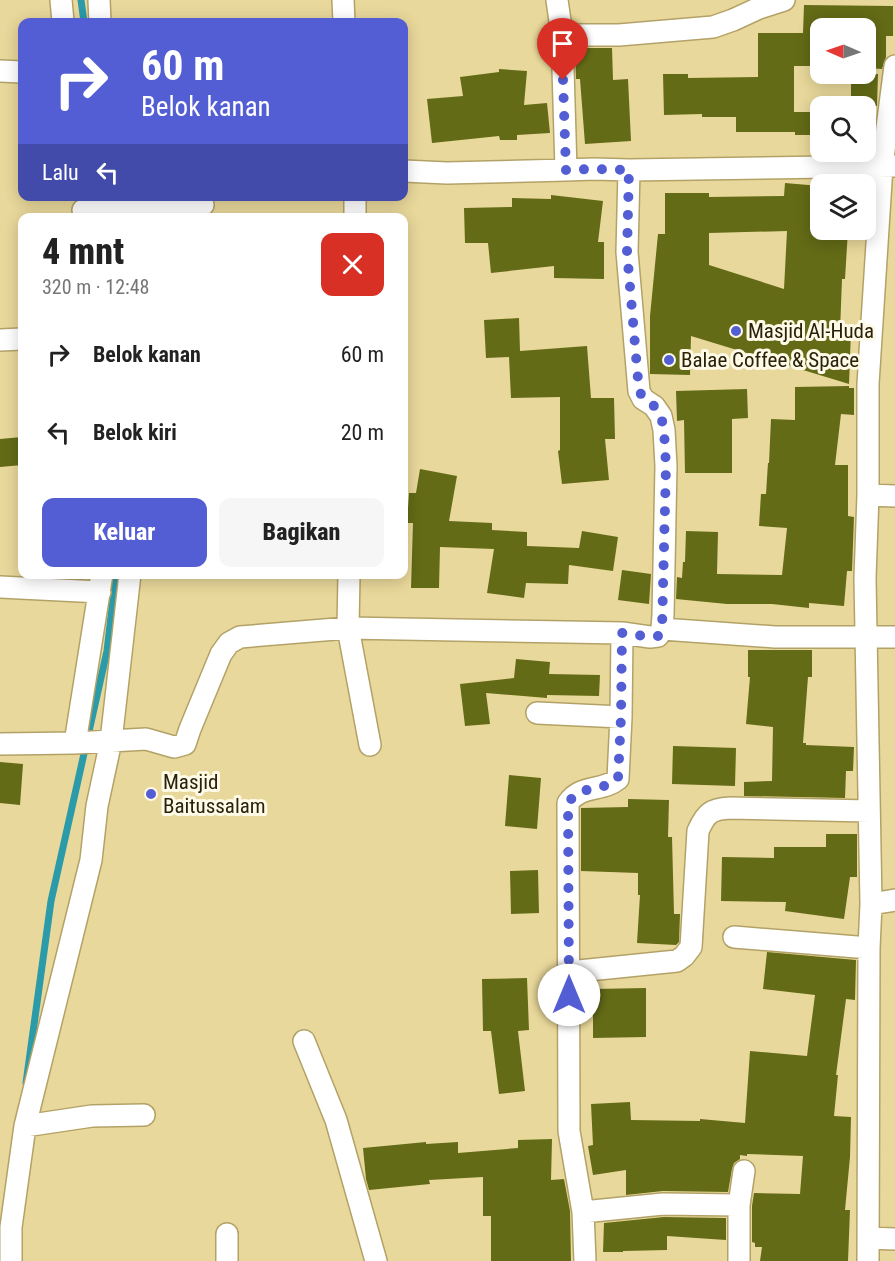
<!DOCTYPE html>
<html lang="id">
<meta charset="utf-8">
<style>
body{margin:0;font-family:"Roboto Condensed",sans-serif;background:#f6f6f6;color:#222;height:100vh;display:flex;flex-direction:column;font-size:22px;white-space:nowrap}
*{box-sizing:border-box;margin:0}
p{font-size:20px;color:#767676}
.icon{flex:none;width:33px;height:33px;fill:none;stroke:currentColor;stroke-width:2;stroke-linecap:round;stroke-linejoin:round}
.map{position:relative;flex:1;overflow:hidden}
.sheet{position:absolute;left:18px;top:213px;width:390px;height:366px;display:flex;flex-direction:column;background:#fff;border-radius:12px;box-shadow:0 3px 15px #0003}
.sheet>*{flex:none}
.top-card{position:absolute;left:18px;top:18px;width:390px;height:183px;border-radius:12px;box-shadow:0 3px 15px #0003;background:#535ed4;color:#fff;overflow:hidden}
.needle{width:39px;rotate:272deg}
.controls{position:absolute;left:810px;top:18px;display:grid;gap:12px}
.controls a{display:grid;place-items:center;width:66px;height:66px;border-radius:12px;background:#fff;box-shadow:0 3px 15px #0003;font-size:30px}
.pin{position:absolute;display:grid;place-items:center;width:51px;height:51px;color:#fff;margin:-62px -26px;border-radius:50% 50% 50% 0;rotate:-45deg;box-shadow:0 0 6px #0007}
.pin .icon{rotate:45deg}
.me{position:absolute;width:66px;margin:-33px;rotate:0deg;stroke-linejoin:round;filter:drop-shadow(0 0 4px #0008)}
.turn{display:flex;align-items:center;gap:21px;height:126px;padding:0 24px;font-size:27px}
.turn .icon{width:78px;height:78px;stroke-width:2.5}
.turn b{display:block;font-size:42px;line-height:51px}
.then{display:flex;align-items:center;height:57px;padding:0 24px;background:#0003;gap:12px;font-size:22px}
.round{display:grid;place-items:center;flex:none;width:63px;height:63px;border-radius:12px;background:#f6f6f6}
.head{display:flex;align-items:center;justify-content:space-between;height:102px;padding:0 24px}
h1{font-size:36px;font-weight:800;line-height:45px}
.button{display:flex;gap:12px;margin-top:auto;padding:12px 24px}
.button a{flex:1;height:69px;border-radius:12px;background:#535ed4;color:#fff;font-size:24px;font-weight:800;line-height:69px;text-align:center}
.button a+a{background:#f6f6f6;color:#222}
ul{padding:0;list-style:none}
li{display:flex;align-items:center;gap:18px;height:78px;padding:0 24px}
li div{flex:1}
li b{display:block;font-size:22px}
li em{font-style:normal}
.map>svg:first-child{display:block}
.lines{fill:none;stroke-linecap:round;stroke-linejoin:round}
.stream{stroke:#2b9aa9;stroke-width:7}
.building{fill:#636b16;fill-rule:evenodd}
.minor-casing{stroke:#b3a267;stroke-width:24}
.minor{stroke:#fff;stroke-width:21}
.route{stroke:#535ed4;stroke-width:10;stroke-dasharray:0 18}
.poi-dot{fill:#535ed4;stroke:#fefae7;stroke-width:2}
.labels{text-anchor:middle;dominant-baseline:central;stroke-width:6;stroke-linejoin:round;paint-order:stroke}
.poi-label{font-size:21px;fill:#292209;stroke:#fefae7;text-anchor:start}
</style>
<div class="map">
<svg width="895" height="1261" viewBox="0 0 895 1261">
<rect width="100%" height="100%" fill="#e9d89b"/>
<g class="lines">
<!-- stream -->
<path class="stream" d="M 81,0 L 84,22
M 26,1083 L 51,901 L 107,651 L 116,574"/>
</g>
<!-- building -->
<path class="building" d="M 804,5 L 893,6 L 893,36 L 886,36 L 886,57 L 882,69 L 866,68 L 866,28 L 820,28 L 820,66 L 794,66 L 794,112 L 820,112 L 820,135 L 795,135 L 795,132 L 736,132 L 736,117 L 702,117 L 702,114 L 664,115 L 663,74 L 688,74 L 688,78 L 758,77 L 758,33 L 803,33 Z
M 575,48 L 612,48 L 613,80 L 628,79 L 631,141 L 585,144 L 580,79 L 576,79 Z
M 499,69 L 527,71 L 524,105 L 547,103 L 550,133 L 517,135 L 517,140 L 500,140 L 499,136 L 432,143 L 427,99 L 463,96 L 460,77 L 499,72 Z
M 851,74 L 878,74 L 877,106 L 851,106 Z
M 785,183 L 820,186 L 820,230 L 848,230 L 845,279 L 842,279 L 840,331 L 851,331 L 849,384 L 691,336 L 690,375 L 650,374 L 650,316 L 658,234 L 665,234 L 665,193 L 709,193 L 709,197 L 784,196 ZM 787,231 L 784,289 L 709,265 L 709,233 Z
M 551,195 L 603,201 L 598,242 L 604,242 L 604,279 L 554,278 L 554,266 L 491,273 L 488,243 L 465,243 L 464,208 L 512,207 L 512,198 L 551,199 Z
M 519,318 L 520,351 L 587,346 L 591,398 L 614,398 L 615,439 L 605,439 L 609,480 L 562,484 L 558,451 L 560,450 L 560,397 L 511,398 L 509,357 L 486,358 L 484,320 Z
M 849,386 L 849,388 L 854,388 L 854,415 L 841,414 L 835,465 L 848,465 L 848,516 L 854,517 L 852,571 L 847,571 L 844,606 L 809,603 L 809,608 L 772,604 L 727,604 L 676,599 L 677,577 L 682,578 L 683,562 L 685,562 L 686,531 L 718,532 L 717,574 L 782,575 L 787,528 L 759,526 L 761,494 L 766,494 L 768,463 L 769,463 L 771,419 L 795,420 L 795,387 Z
M 747,389 L 748,418 L 732,419 L 732,473 L 685,473 L 684,420 L 677,421 L 676,391 Z
M 22,437 L 22,465 L 0,467 L 0,439 Z
M 420,469 L 457,476 L 449,521 L 492,523 L 492,530 L 527,532 L 527,546 L 579,548 L 582,531 L 618,537 L 613,571 L 569,565 L 568,584 L 526,583 L 524,598 L 487,593 L 494,549 L 440,547 L 439,588 L 411,588 L 413,523 L 407,523 L 409,493 L 416,493 Z
M 622,570 L 651,574 L 649,604 L 618,600 Z
M 748,650 L 812,650 L 812,677 L 808,677 L 803,743 L 806,743 L 806,745 L 854,747 L 853,771 L 846,771 L 845,798 L 744,796 L 744,782 L 772,781 L 773,727 L 746,724 L 750,677 L 748,677 Z
M 516,659 L 550,662 L 549,674 L 600,675 L 599,696 L 547,695 L 547,698 L 486,693 L 490,724 L 465,726 L 460,684 L 514,678 Z
M 673,746 L 736,748 L 735,786 L 672,784 Z
M 0,762 L 23,764 L 20,805 L 0,803 Z
M 509,775 L 541,778 L 537,829 L 505,826 Z
M 628,799 L 669,800 L 668,837 L 672,837 L 674,914 L 680,914 L 679,942 L 676,945 L 637,943 L 640,895 L 638,895 L 638,873 L 581,871 L 581,808 L 628,807 Z
M 826,834 L 857,834 L 857,877 L 850,877 L 844,919 L 785,911 L 786,902 L 721,901 L 722,857 L 774,858 L 774,847 L 826,847 Z
M 538,870 L 539,913 L 511,914 L 510,871 Z
M 767,952 L 856,960 L 855,1000 L 846,999 L 836,1075 L 838,1075 L 834,1116 L 851,1117 L 850,1157 L 845,1210 L 850,1210 L 848,1261 L 760,1261 L 762,1247 L 755,1247 L 755,1243 L 752,1242 L 752,1206 L 754,1193 L 800,1194 L 803,1156 L 747,1154 L 747,1156 L 740,1155 L 740,1159 L 734,1163 L 732,1169 L 728,1192 L 663,1191 L 626,1195 L 626,1170 L 593,1175 L 588,1146 L 593,1145 L 591,1104 L 630,1102 L 631,1120 L 700,1121 L 700,1119 L 745,1123 L 750,1051 L 807,1056 L 815,995 L 763,989 Z
M 527,978 L 529,1030 L 518,1031 L 525,1091 L 499,1094 L 491,1031 L 483,1031 L 482,979 Z
M 646,988 L 646,1037 L 593,1038 L 593,989 Z
M 552,1139 L 551,1180 L 564,1179 L 570,1211 L 571,1261 L 491,1261 L 491,1216 L 483,1216 L 483,1177 L 429,1180 L 430,1184 L 369,1190 L 366,1179 L 363,1148 L 426,1142 L 426,1144 L 458,1142 L 458,1153 L 518,1148 L 518,1140 Z
M 664,1217 L 726,1218 L 726,1240 L 667,1236 L 667,1250 L 623,1251 L 623,1252 L 603,1252 L 604,1223 Z"/>
<g class="lines">
<!-- minor casing -->
<g class="minor-casing">
<path id="minor" d="M 61,0 L 63,22
M 99,0 L 100,22
M 343,0 L 344,22
M 557,0 L 562,35 L 566,170 L 594,169 L 629,170 L 894,166
M 562,35 L 619,35 L 713,27 L 733,20 L 759,8 L 784,0
M 0,71 L 22,72
M 404,171 L 447,173 L 566,170
M 83,210 L 203,205
M 355,218 L 355,196
M 0,340 L 22,339
M 868,495 L 895,496
M 349,574 L 348,628 L 370,745
M 0,587 L 100,592
M 662,629 L 775,637 L 895,637
M 537,713 L 621,717
M 75,743 L 102,574
M 0,744 L 75,743 L 146,739 L 174,747 L 185,744 L 190,729 L 221,654 L 229,643 L 240,637 L 348,628 L 622,633 L 650,637 L 658,636 L 662,629 L 663,615 L 666,466 L 664,430 L 661,416 L 654,406 L 643,399 L 639,391 L 627,252 L 629,170
M 871,904 L 895,900
M 734,937 L 869,948
M 569,972 L 677,961 L 684,956 L 691,947 L 698,831 C 706,813 711,809 730,808 L 869,811
M 304,1041 L 336,1120 L 376,1261
M 25,1126 L 92,1116 L 144,1115
M 583,1212 L 663,1204 L 739,1205
M 869,1238 L 895,1239
M 11,1261 L 11,1227 L 25,1126 L 91,860 L 97,806 L 111,741 L 130,574
M 227,1261 L 227,1234
M 585,1261 L 583,1212 L 569,1131 L 568,803 C 581,784 602,792 618,779 L 621,717 L 622,633
M 739,1261 L 739,1205 L 744,1171
M 868,1261 L 869,948 L 871,904 L 865,578 L 868,495 L 868,384 L 882,166 L 895,66"/>
</g>
<!-- minor -->
<use href="#minor" class="minor"/>
</g>
<g class="lines">
<!-- route -->
<path class="route" d="M 563,80 L 566,170 L 594,169 L 629,170 L 627,252 L 639,391 L 644,399 L 654,406 L 661,416 L 664,430 L 666,466 L 662,629 L 658,636 L 650,637 L 622,633 L 621,717 L 618,779 C 602,792 581,784 568,803 L 569,995"/>
</g>
<!-- markers -->
<g class="poi-dot">
<circle cx="736" cy="331" r="6"/>
<circle cx="669" cy="360" r="6"/>
<circle cx="151" cy="794" r="6"/>
</g>
<g class="labels">
<!-- poi labels -->
<g class="poi-label">
<text x="748" y="331">Masjid Al-Huda</text>
<text x="681" y="360">Balae Coffee &amp; Space</text>
<text x="163" y="782">Masjid<tspan x="163" dy="24">Baitussalam</tspan></text>
</g>
</g>
</svg>
<div class="controls">
<a><svg class="needle" viewBox="-14 -14 28 28"><path d="M0-13l5 13h-10z" fill="#e53935"/><path d="M0 13l5-13h-10z" fill="#767676"/></svg></a>
<a><svg class="icon" aria-label="search" viewBox="0 0 24 24"><circle cx="10" cy="10" r="6"/><path d="M15 15l6 6"/></svg></a>
<a><svg class="icon" aria-label="layers" viewBox="0 0 24 24"><path d="M12 4l9 5-9 5-9-5zM3 14l9 5 9-5"/></svg></a>
</div>
<div class="pin" style="left:563px;top:80px;background:#d93025"><svg class="icon" aria-label="arrive" viewBox="0 0 24 24"><path d="M6 21V4h12l-3 4 3 4H6"/></svg></div>
<svg class="me" style="left:569px;top:995px" viewBox="-20 -20 40 40"><circle r="19" fill="#fff"/><path d="M0-13L10 11 0 6-10 11z" fill="#535ed4"/></svg>
<div class="top-card">
<div class="turn"><svg class="icon" aria-label="right" viewBox="0 0 24 24"><path d="M7 20v-9h11M14 6l5 5-5 5"/></svg><div><b>60 m</b>Belok kanan</div></div>
<div class="then">Lalu<svg class="icon" aria-label="left" viewBox="0 0 24 24"><path d="M17 20v-9H6M10 6l-5 5 5 5"/></svg></div>
</div>
<section class="sheet">
<div class="head"><div><h1>4 mnt</h1><p>320 m · 12:48</p></div><a class="round" style="background:#d93025;color:#fff"><svg class="icon" aria-label="close" viewBox="0 0 24 24"><path d="M6 6l12 12M18 6L6 18"/></svg></a></div>
<ul>
<li><svg class="icon" aria-label="right" viewBox="0 0 24 24"><path d="M7 20v-9h11M14 6l5 5-5 5"/></svg><div><b>Belok kanan</b></div><em>60 m</em></li>
<li><svg class="icon" aria-label="left" viewBox="0 0 24 24"><path d="M17 20v-9H6M10 6l-5 5 5 5"/></svg><div><b>Belok kiri</b></div><em>20 m</em></li>
</ul>
<div class="button"><a>Keluar</a><a>Bagikan</a></div>
</section>
</div>
